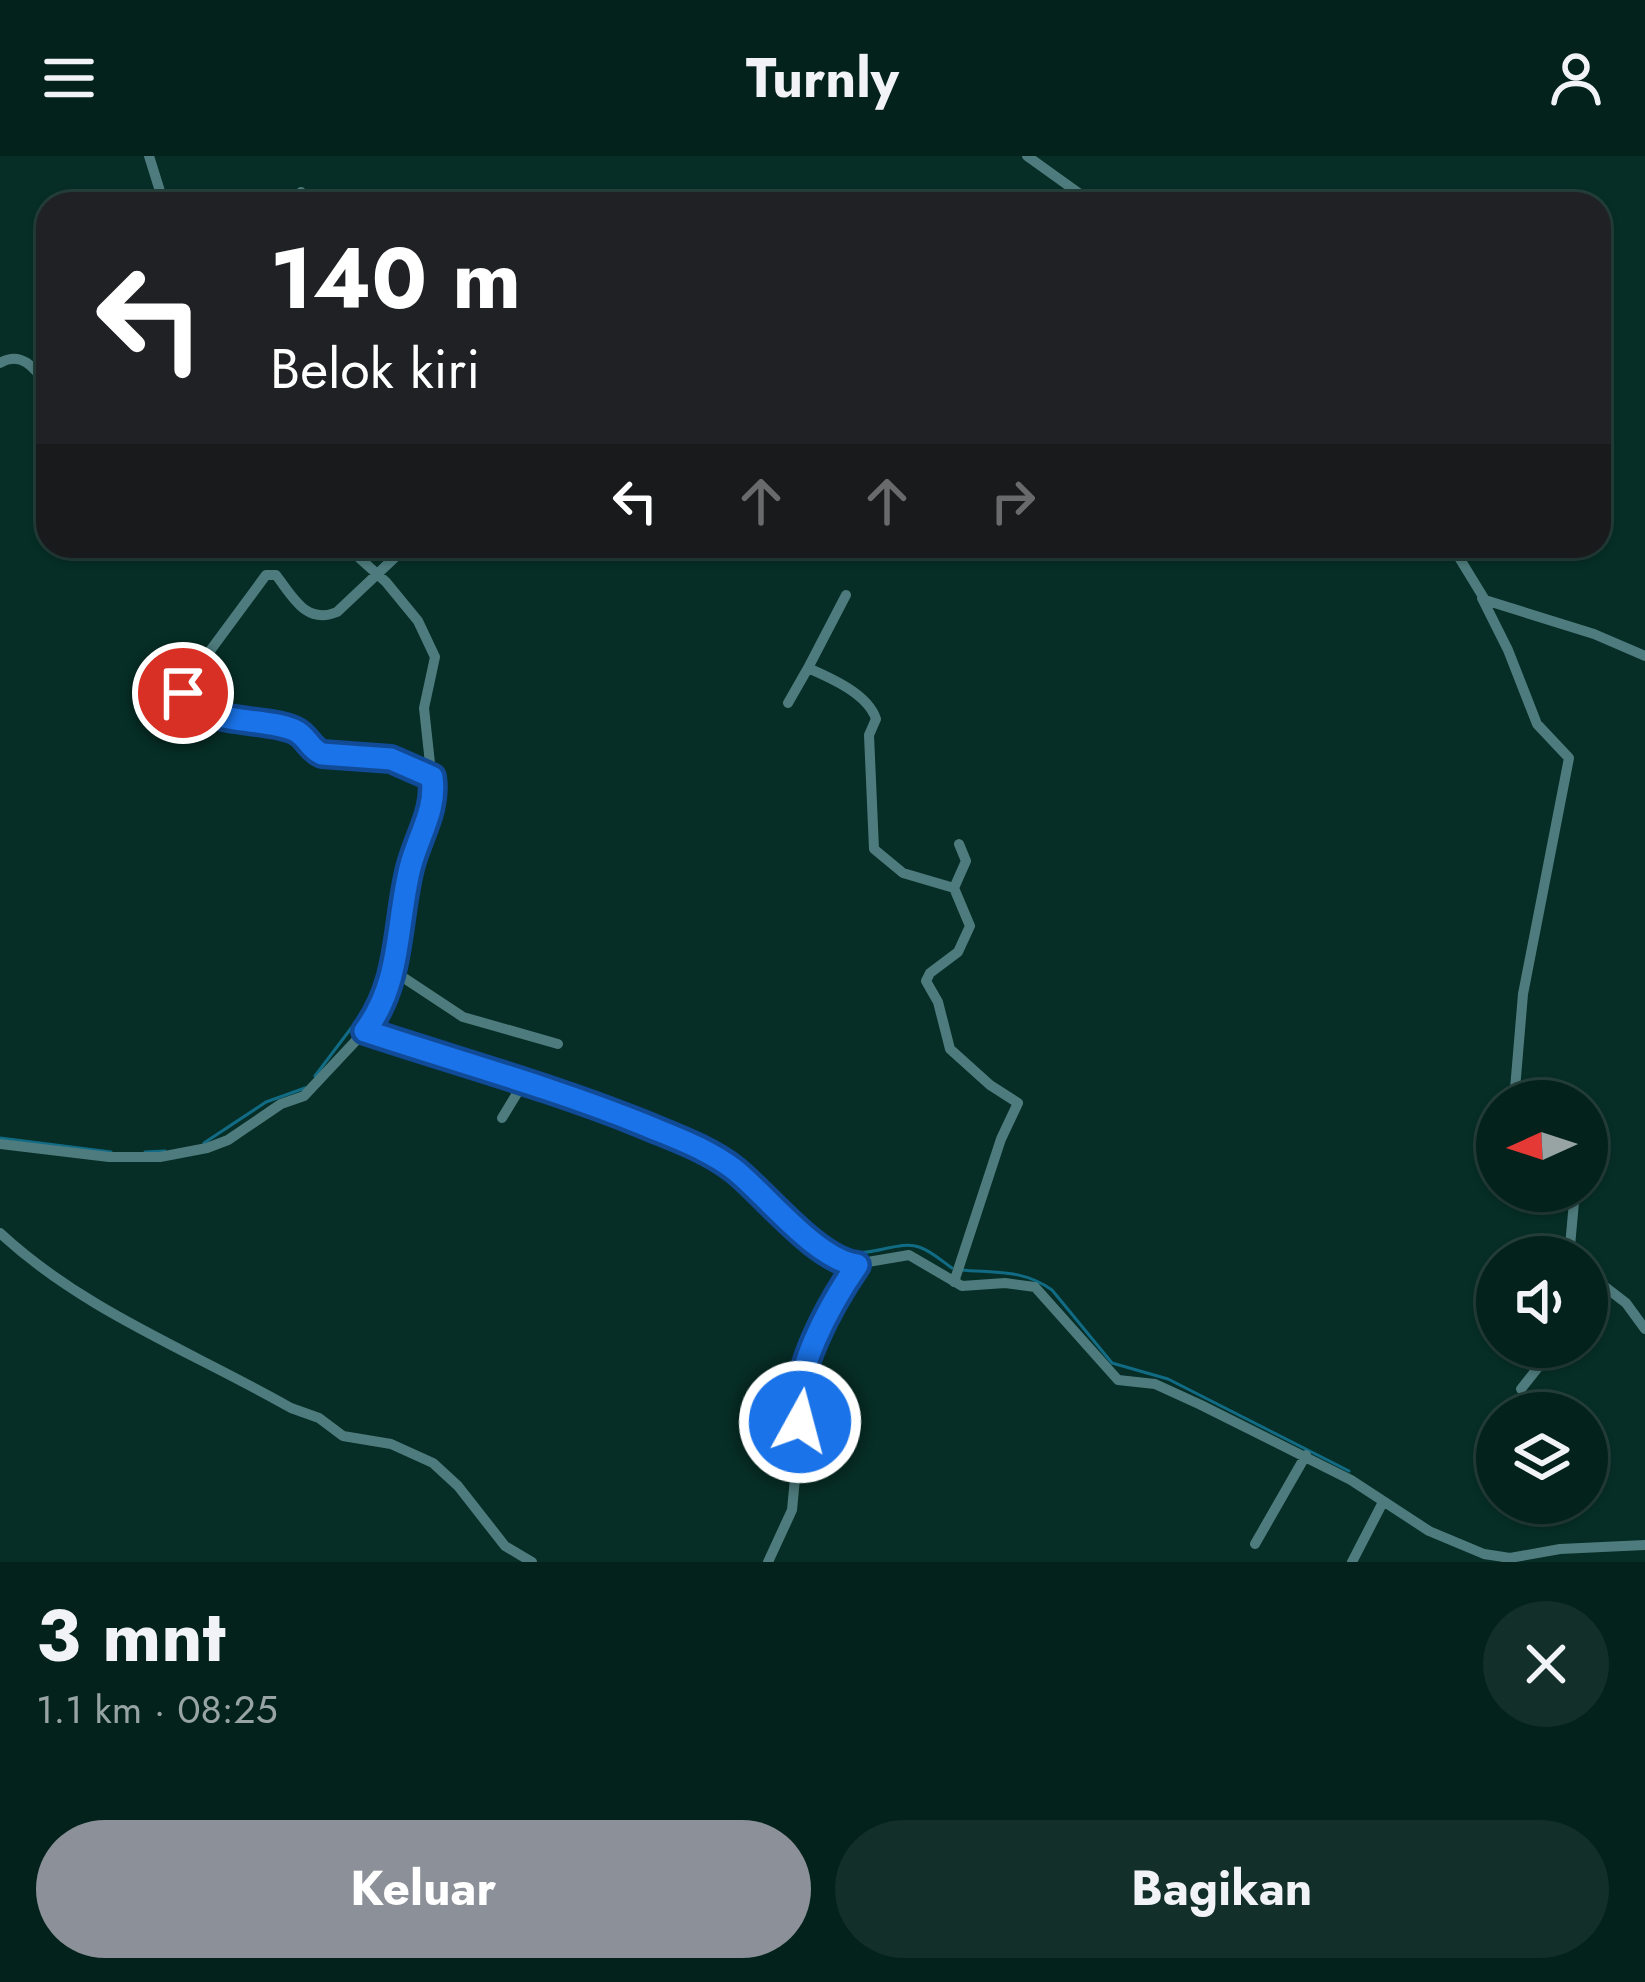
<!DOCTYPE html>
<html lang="id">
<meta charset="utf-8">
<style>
body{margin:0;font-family:Jost,sans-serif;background:#122f29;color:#f1f3f6;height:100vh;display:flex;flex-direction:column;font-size:45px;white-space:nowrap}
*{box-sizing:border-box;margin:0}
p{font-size:39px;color:#97a4a3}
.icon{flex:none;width:66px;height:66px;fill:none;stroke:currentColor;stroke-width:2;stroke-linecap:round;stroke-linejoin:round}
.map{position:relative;height:1406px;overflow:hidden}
.drawer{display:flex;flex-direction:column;background:#04221c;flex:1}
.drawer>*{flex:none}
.banner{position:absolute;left:36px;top:36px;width:1575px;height:366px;border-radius:36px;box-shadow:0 3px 9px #0004,0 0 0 3px #253f3b;background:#202124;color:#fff;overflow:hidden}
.needle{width:78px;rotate:267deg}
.fabs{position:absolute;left:1476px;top:924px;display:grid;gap:24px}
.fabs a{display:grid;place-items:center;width:132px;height:132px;border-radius:50%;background:#04221c;box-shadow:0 3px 9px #0004,0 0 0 3px #253f3b;font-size:60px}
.pin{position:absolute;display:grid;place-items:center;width:102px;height:102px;color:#fff;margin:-51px;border:6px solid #fff;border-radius:50%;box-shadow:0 3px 12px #0007}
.me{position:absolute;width:132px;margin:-66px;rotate:7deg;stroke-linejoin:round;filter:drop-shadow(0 0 9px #0008)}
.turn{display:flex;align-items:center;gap:42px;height:252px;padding:0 36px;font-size:54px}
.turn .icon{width:156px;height:156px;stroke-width:2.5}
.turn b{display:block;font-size:84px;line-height:102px}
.lanes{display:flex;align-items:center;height:114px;padding:0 36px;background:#0003;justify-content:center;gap:60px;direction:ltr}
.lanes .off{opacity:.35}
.round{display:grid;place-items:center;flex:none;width:126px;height:126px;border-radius:63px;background:#122f29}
.headline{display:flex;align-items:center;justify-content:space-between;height:204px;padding:0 36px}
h1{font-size:72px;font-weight:700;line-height:90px}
.primary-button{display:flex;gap:24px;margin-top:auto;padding:24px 36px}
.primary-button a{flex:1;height:138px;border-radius:72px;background:#8c9099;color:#fff;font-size:48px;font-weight:700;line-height:138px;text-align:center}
.primary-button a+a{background:#122f29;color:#f1f3f6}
header{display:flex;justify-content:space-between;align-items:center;height:156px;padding:0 36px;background:#04221c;font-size:54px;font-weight:700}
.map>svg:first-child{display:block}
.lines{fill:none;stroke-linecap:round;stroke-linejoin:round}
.stream{stroke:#116b85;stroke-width:3}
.minor{stroke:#4e7b7d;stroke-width:10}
.route-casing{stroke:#114b97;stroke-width:30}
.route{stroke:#1a73e8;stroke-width:21}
</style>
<header><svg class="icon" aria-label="menu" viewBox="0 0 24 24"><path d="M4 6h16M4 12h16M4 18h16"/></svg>Turnly<svg class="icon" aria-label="person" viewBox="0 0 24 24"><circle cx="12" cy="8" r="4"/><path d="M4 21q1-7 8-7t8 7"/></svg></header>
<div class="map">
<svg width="1645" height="1406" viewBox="0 0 1645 1406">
<rect width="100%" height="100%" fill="#062e26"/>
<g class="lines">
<!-- stream -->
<path class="stream" d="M 315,920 L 352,871 L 357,868 L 363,871
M 685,978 L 723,999
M 0,982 L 111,996
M 204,987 L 266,946 L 305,932
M 145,996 L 165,995
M 781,1048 C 802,1066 824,1092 852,1096 C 874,1100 900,1084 919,1091 C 931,1095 942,1105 952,1112
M 961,1114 C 995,1117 1023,1113 1052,1134 L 1112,1207 L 1168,1223 L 1349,1315"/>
<!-- minor -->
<path class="minor" d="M 149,0 L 164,48
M 1027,0 L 1094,48
M 295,48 L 301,36
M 0,207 C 22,194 35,213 48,230
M 346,390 L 386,426 L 418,465 L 435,501 L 424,552 L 434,644 L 408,718 L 395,816 L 365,875
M 407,390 L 337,456 C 306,469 293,441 276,419 L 266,419 L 187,526 L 183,539 C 213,569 258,559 294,574 C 308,580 308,592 322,598 L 391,603 L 432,621
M 1452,390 L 1485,444 L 1594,478 L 1645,500
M 1482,442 L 1508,494 L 1537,568 L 1569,602 L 1523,838 L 1514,945
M 808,512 L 846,439
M 788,547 L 808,512 C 831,522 868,538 876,563 L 869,579 L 874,693 L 903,717 L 954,732
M 395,816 L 463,861 L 558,888
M 502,962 L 524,926
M 0,988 L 109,1001 L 160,1001 L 207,992 L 228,984 L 281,948 L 304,940 L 365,875 C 478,913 610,940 714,999 C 765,1028 797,1083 850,1109 L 909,1099 L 962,1130 L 1005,1127 L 1035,1131 L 1118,1224 L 1155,1228 L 1201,1249 L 1351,1324 L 1429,1375 L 1484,1398 L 1510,1402 L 1560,1393 L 1645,1389
M 0,1077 C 84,1155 193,1196 291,1252 L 319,1262 L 343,1280 L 391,1288 L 433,1307 L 458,1330 L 505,1390 L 532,1406
M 1569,1101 L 1575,1035
M 1587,1117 L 1626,1147 L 1645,1173
M 954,1126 L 1001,983 L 1018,947 L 990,929 L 950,893 L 938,846 L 926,825 L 930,817 L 958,796 L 970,770 L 954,732 L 966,705 L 959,688
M 1521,1233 L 1540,1209 L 1546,1191
M 1255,1388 L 1306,1299
M 768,1406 L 792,1354 L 795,1322 L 805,1296 L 805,1278 L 798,1258 L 809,1205 L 827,1153 L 857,1109
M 1352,1406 L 1383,1346"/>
</g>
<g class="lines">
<!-- route casing -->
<g class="route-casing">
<path id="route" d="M 183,537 C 203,571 261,560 294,574 C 308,580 308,592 322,598 L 391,603 L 432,621 C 437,654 418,680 410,712 C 396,768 402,826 365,875 C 459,906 554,932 645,969 C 676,982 708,993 735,1014 C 767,1040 817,1104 857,1109 C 831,1147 790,1218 800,1266"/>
</g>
<!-- route -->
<use href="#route" class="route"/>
</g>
</svg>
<div class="fabs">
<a><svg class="needle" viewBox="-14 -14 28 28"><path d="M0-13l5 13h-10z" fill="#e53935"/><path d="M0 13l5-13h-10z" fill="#97a4a3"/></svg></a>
<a><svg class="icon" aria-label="sound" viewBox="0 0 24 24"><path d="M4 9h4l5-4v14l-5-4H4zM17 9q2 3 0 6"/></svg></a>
<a><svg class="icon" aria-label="layers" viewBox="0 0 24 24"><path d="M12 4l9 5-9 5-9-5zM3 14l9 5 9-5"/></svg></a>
</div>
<div class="pin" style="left:183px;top:537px;background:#d93025"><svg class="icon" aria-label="arrive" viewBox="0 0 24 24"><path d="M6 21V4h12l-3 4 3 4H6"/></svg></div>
<svg class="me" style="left:800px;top:1266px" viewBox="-20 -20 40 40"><circle r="17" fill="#1a73e8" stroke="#fff" stroke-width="3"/><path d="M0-11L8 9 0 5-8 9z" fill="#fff"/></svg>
<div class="banner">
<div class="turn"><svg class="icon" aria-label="left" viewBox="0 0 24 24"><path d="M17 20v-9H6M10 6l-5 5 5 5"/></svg><div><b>140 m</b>Belok kiri</div></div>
<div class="lanes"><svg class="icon" aria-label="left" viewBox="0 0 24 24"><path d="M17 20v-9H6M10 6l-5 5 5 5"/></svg><svg class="icon off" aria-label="ahead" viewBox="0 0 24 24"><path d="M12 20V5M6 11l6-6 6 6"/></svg><svg class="icon off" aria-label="ahead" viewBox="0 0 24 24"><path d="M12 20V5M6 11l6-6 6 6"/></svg><svg class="icon off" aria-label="right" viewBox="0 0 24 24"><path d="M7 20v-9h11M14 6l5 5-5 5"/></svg></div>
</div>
</div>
<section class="drawer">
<div class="headline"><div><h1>3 mnt</h1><p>1.1 km · 08:25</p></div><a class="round"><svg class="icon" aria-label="close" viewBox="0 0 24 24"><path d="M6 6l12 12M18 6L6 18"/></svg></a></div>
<div class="primary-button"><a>Keluar</a><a>Bagikan</a></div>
</section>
